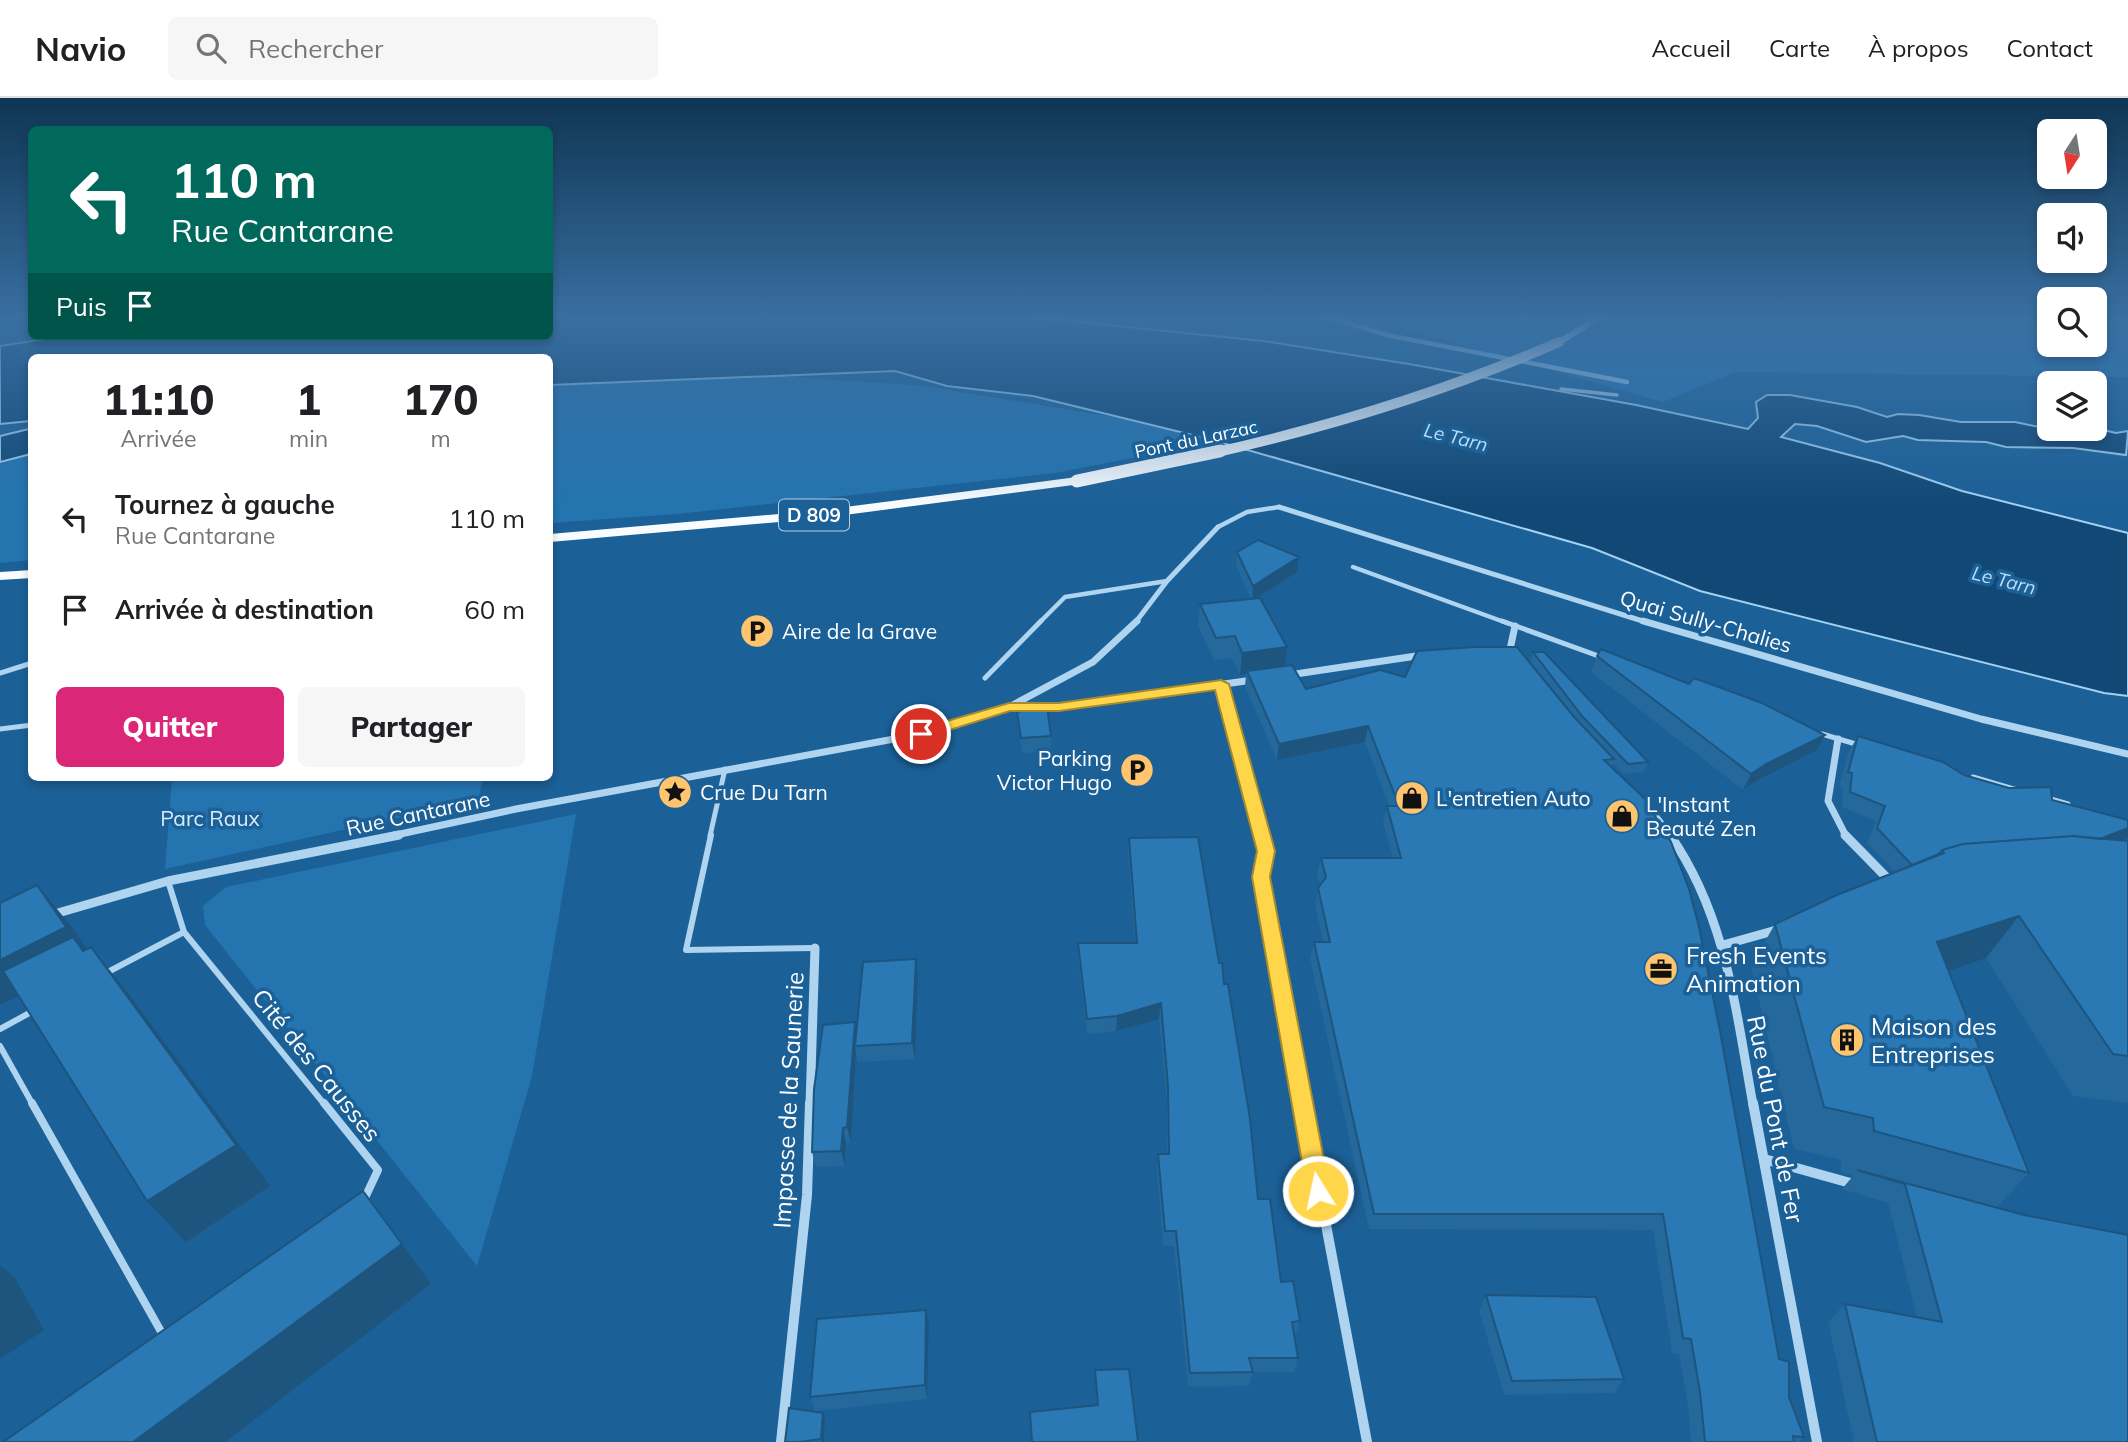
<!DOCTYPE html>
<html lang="fr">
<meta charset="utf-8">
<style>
body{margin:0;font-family:Mulish,sans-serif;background:#f6f6f6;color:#202124;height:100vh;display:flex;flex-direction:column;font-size:26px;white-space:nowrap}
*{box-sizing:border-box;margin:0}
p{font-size:23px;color:#757577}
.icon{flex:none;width:38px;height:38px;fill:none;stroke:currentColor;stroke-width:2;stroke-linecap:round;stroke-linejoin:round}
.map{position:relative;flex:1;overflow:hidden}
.sheet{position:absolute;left:28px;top:256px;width:525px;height:427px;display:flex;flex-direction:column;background:#fff;border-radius:10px;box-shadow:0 4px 10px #0003}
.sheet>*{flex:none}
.hud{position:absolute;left:28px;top:28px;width:525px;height:214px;border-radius:10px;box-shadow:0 4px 10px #0003;background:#00695c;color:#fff;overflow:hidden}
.needle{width:46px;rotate:192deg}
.fabs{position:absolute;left:2037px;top:21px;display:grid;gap:14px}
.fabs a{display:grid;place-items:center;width:70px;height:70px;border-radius:10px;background:#fff;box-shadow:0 4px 10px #0003;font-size:35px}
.pin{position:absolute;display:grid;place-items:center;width:60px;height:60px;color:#fff;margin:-30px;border:4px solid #fff;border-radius:50%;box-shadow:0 2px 7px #0007}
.me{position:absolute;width:77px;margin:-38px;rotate:350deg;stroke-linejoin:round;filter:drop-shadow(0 0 5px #0008)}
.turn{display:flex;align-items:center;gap:24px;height:147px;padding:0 28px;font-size:32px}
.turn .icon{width:91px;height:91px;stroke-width:2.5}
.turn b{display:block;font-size:49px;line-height:60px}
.then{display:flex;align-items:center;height:66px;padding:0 28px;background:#0003;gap:14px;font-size:26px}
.eta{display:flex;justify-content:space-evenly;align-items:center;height:119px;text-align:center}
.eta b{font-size:42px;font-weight:800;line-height:49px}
.cta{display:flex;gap:14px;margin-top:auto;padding:14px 28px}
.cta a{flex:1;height:80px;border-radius:10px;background:#db2777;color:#fff;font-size:28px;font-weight:800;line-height:80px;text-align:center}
.cta a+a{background:#f6f6f6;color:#202124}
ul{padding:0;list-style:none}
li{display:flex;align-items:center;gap:21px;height:91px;padding:0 28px}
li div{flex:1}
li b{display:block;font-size:26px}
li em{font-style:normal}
header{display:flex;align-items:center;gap:42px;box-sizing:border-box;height:98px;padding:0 35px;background:#fff;border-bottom:2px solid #e0e0e0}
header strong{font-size:33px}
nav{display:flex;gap:38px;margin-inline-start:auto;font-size:24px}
.search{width:490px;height:63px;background:#f6f6f6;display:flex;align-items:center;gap:18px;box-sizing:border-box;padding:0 24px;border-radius:10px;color:#757577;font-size:26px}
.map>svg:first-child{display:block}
.green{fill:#2474b0}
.water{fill:#124875;stroke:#a2d1f2;stroke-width:2}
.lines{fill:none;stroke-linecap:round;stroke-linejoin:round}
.lane-far4{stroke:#afd4f0;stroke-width:3.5}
.lane-far3{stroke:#afd4f0;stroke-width:4.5}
.lane-far2{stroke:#afd4f0;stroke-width:5}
.lane-far1{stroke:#afd4f0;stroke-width:6}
.lane{stroke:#afd4f0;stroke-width:8}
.street-far4{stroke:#afd4f0;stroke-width:4.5}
.street-far3{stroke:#afd4f0;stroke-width:5}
.street-far2{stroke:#afd4f0;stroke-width:7}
.street-far1{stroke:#afd4f0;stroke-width:9}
.street{stroke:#afd4f0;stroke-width:10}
.primary{fill:#f8fcff;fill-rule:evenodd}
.primary-bridge-far1{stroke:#f8fcff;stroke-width:10}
.primary-bridge{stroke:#f8fcff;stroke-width:13}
.wall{fill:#24689c}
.shaded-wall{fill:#1d557f}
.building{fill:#2a79b5;stroke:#1d557f;stroke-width:2}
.route{fill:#ffd54a;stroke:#a68a30;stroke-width:2}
.labels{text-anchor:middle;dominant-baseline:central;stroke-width:7;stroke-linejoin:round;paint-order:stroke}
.far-street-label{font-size:18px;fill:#fff;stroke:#1b6097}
.far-water-label{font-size:19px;font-style:italic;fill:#bcdef7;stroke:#1b6097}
.shield{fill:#1b6097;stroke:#bbcfe0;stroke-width:2}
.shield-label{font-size:19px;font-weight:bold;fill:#fff}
.street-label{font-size:21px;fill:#fff;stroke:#1b6097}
.poi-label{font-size:21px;fill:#fff;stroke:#1b6097;text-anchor:start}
.park-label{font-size:21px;fill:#d6ebfb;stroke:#1b6097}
.near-poi-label{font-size:24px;fill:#fff;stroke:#1b6097;text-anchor:start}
.near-street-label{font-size:24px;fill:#fff;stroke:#1b6097}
</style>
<header>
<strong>Navio</strong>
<div class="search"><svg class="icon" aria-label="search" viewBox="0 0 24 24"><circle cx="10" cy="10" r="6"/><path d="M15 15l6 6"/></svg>Rechercher</div>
<nav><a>Accueil</a><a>Carte</a><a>À propos</a><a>Contact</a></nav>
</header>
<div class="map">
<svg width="2128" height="1344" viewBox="0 0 2128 1344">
<rect width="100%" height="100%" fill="#1b6097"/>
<!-- green -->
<path class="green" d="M 1363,219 L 2049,219 L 2049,247 L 2095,247 L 2095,219 L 2128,219 L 2128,279 L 1736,274 L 1663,304 Z
M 746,276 L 924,288 L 1137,323 L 1214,344 L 1055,375 L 677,416 L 550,425 L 550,282 Z
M 31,353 L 31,462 L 0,465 L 0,357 Z
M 172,679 L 483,679 L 478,702 L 165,771 Z
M 576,716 L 532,978 L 477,1168 L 205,827 L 203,808 L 226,789 Z"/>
<!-- water -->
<path class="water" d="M 550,219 L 1029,219 L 1263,243 L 1409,266 L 1636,307 L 1748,331 L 1758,320 L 1756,304 L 1767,297 L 1790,297 L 1857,309 L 1887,319 L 1898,316 L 1919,317 L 1961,324 L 2015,324 L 2049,331 L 2095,330 L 2116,335 L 2128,333 L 2126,357 L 2073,350 L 2006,349 L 1986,344 L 1918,342 L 1903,338 L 1866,344 L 1817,328 L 1795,326 L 1781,339 L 1880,365 L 1962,393 L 2128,435 L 2128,598 L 2104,595 L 1700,493 L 1592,450 L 1209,341 L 1033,298 L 947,288 L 895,273 L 550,287 L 550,259 L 32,259 L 31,356 L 0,364 L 0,338 L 29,331 L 30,323 L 0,326 L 0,248 L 66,238 L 550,238 Z"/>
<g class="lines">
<!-- lane-far4 -->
<path class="lane-far4" d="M 1561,291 L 1617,297"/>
<!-- lane-far3 -->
<path class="lane-far3" d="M 1218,429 L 1247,414 L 1279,409
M 1353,469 L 1507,525
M 1039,525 L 1065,499 L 1167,483"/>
<!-- lane-far2 -->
<path class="lane-far2" d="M 1502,523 L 1604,560
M 0,575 L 32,565
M 985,580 L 1041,523
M 0,631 L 32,627
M 1822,636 L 1859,647
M 1973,679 L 2017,692
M 2047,700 L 2068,706
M 710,738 L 725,671"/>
<!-- lane-far1 -->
<path class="lane-far1" d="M 711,737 L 686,852 L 815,850
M 168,783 L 184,834 L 325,1007
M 106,875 L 184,834
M 0,931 L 35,912
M 0,948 L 33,1007"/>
<!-- lane -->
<path class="lane" d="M 32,1005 L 163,1237
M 324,1005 L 378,1072 L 363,1104"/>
<!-- street-far4 -->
<path class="street-far4" d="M 1327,219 L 1387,237 L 1627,284"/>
<!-- street-far3 -->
<path class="street-far3" d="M 1279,409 L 1649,525
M 1135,525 L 1167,483 L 1218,429"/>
<!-- street-far2 -->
<path class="street-far2" d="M 1643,523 L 1981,621 L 2128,656
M 1509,556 L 1515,528
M 1289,577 L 1423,557
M 1221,586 L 1262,738
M 1012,609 L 1059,609 L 1253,582
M 1838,641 L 1828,703 L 1846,738
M 1648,709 L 1671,738
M 391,738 L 516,711 L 921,636 L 1009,609 L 1093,564 L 1137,523"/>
<!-- street-far1 -->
<path class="street-far1" d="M 1262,737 L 1266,753 L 1261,779 L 1304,1007
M 1670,737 C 1726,817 1736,913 1753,1007
M 1845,737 L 1892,785
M 51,817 L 168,783 L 399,737
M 1723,847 L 1780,831
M 810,1007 L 815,850"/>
<!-- street -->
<path class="street" d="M 1303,1005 L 1367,1344
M 1753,1005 L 1817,1344
M 1764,1061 L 1854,1086
M 781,1344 L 807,1097 L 810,1005"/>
<!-- primary -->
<path class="primary" d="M 1593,219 L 1605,219 L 1562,246 L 1554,244 Z
M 1077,379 L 1083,383 L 1081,386 L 814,421 L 550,444 L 550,436 L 814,413 Z
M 32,472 L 32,480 L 0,482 L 0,474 Z"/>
<!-- primary-bridge-far1 -->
<path class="primary-bridge-far1" d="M 1213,355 C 1332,328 1447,293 1559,244"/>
<!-- primary-bridge -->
<path class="primary-bridge" d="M 1077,383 L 1220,353"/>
</g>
<!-- wall -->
<path class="wall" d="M 1237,454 L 1299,459 L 1297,474 L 1255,501 L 1284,568 L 1306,591 L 1530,565 L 1533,554 L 1648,664 L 1643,674 L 1624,676 L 1613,665 L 1611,669 L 1789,1299 L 1804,1339 L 1799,1344 L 1691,1344 L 1688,1308 L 1679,1256 L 1672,1255 L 1653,1132 L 1369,1131 L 1310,861 L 1314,844 L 1323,844 L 1315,807 L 1318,790 L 1320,787 L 1317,776 L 1321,760 L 1393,760 L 1383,724 L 1387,708 L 1389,708 L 1365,644 L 1277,662 L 1245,589 L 1246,576 L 1240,577 L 1232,560 L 1214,562 L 1198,528 L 1200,506 L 1251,501 L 1236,468 Z
M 1597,558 L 1689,586 L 1825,637 L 1817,652 L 1758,682 L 1743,692 L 1591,574 Z
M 1017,614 L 1051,638 L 1051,654 L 1022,655 L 1018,629 Z
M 1858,638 L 1964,677 L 2052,702 L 2128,740 L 2120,743 L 2128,743 L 2128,1005 L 2073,998 L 1986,860 L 1948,873 L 2029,1075 L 1996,1110 L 2128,1344 L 1854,1344 L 1828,1224 L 1845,1206 L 1917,1219 L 1888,1105 L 1842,1091 L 1853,1078 L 1841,1074 L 1841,1062 L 1794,1051 L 1751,868 L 1775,826 L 1895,774 L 1867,745 L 1876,723 L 1842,709 L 1843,690 L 1839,689 L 1849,653 Z
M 1129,740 L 1219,865 L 1224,886 L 1258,1101 L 1281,1184 L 1300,1223 L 1296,1237 L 1294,1237 L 1298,1260 L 1294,1274 L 1253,1274 L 1249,1288 L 1188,1289 L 1174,1148 L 1163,1148 L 1157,1072 L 1158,1056 L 1167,1056 L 1167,1004 L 1159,921 L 1116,933 L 1087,936 L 1078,861 L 1078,845 L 1135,845 L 1128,756 Z
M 918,878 L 915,961 L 858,964 L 856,955 L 851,1045 L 846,1045 L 845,1068 L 816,1069 L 812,1054 L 855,924 L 856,935 Z
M 1486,1197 L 1624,1281 L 1614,1295 L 1504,1297 L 1479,1212 Z
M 929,1227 L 927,1301 L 815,1313 L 810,1299 Z
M 1095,1272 L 1138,1344 L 1097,1307 L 1095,1285 Z
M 825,1322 L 824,1344 L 785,1344 Z"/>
<!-- shaded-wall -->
<path class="shaded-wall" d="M 1299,459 L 1297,474 L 1252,503 L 1253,488 Z
M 1287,549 L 1284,571 L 1247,573 L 1246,576 L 1240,577 L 1242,555 Z
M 1368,628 L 1365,644 L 1277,662 L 1279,646 Z
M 1825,637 L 1817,652 L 1758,682 L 1743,692 L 1751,676 L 1766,666 Z
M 2128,730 L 2128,740 L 2067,764 L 2079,749 Z
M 37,787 L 72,829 L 101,872 L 24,895 L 0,907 L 0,862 Z
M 2019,818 L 1986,860 L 1907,887 L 1937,844 Z
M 91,849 L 125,891 L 270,1088 L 186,1144 L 147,1103 Z
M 916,861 L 918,878 L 915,961 L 912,945 Z
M 1161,905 L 1159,921 L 1116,933 L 1117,918 Z
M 855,924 L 857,940 L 855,948 L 856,955 L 851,1045 L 847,1029 Z
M 843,1030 L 846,1045 L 845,1068 L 841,1053 Z
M 402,1146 L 431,1186 L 225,1344 L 133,1344 Z
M 0,1167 L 15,1180 L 44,1232 L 0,1261 Z
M 926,1212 L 929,1227 L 927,1301 L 925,1287 Z
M 823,1315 L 825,1322 L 824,1344 L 822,1344 L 821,1341 Z"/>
<!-- building -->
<path class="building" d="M 1258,442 L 1299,459 L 1253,488 L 1237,454 Z
M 1260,500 L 1287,549 L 1242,555 L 1235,538 L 1216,540 L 1200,506 Z
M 1475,549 L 1517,549 L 1575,620 L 1614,661 L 1604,662 L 1644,700 L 1671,744 L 1689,791 L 1699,829 L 1720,933 L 1779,1261 L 1789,1264 L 1789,1299 L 1804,1339 L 1793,1338 L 1794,1344 L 1705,1344 L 1700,1294 L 1691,1241 L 1683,1240 L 1663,1116 L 1374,1116 L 1314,844 L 1330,844 L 1318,790 L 1326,779 L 1321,760 L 1401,760 L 1387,708 L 1399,708 L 1368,628 L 1279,646 L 1247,573 L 1292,567 L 1306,591 L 1380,572 L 1405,579 L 1417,553 Z
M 1601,551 L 1689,586 L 1694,580 L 1762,605 L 1825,637 L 1766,666 L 1751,676 L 1597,558 Z
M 1533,554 L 1544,554 L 1648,664 L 1628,666 L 1582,618 Z
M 1047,608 L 1051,638 L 1021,640 L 1017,614 Z
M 1858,638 L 1943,664 L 1964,677 L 2009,690 L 2051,689 L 2052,702 L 2128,722 L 2128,730 L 2100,741 L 2073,738 L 1963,746 L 1942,752 L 1939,756 L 1912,767 L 1877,730 L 1885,708 L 1850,694 L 1852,675 L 1848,674 Z
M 2073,738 L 2128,743 L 2128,958 L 2113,956 L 2019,818 L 1937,844 L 2029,1075 L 1874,1033 L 1873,1020 L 1824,1009 L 1775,826 L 1837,797 L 1944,755 L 1942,752 L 1963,746 Z
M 1198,739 L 1219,865 L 1222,865 L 1224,886 L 1228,886 L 1250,1021 L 1258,1101 L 1270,1101 L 1281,1184 L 1293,1183 L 1300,1223 L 1292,1224 L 1298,1260 L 1249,1260 L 1253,1274 L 1190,1275 L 1176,1133 L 1165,1133 L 1158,1056 L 1169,1056 L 1168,988 L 1161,905 L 1117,918 L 1087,921 L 1078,845 L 1137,845 L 1129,740 Z
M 37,787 L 66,829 L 0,862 L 0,805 Z
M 73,839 L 83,853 L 91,849 L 236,1047 L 147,1103 L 3,873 Z
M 916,861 L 912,945 L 855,948 L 863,864 Z
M 855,924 L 847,1029 L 843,1030 L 841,1053 L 812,1054 L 814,991 L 823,927 Z
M 1857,1072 L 2024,1117 L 2128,1137 L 2128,1344 L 1877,1344 L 1845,1206 L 1942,1224 L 1905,1086 Z
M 363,1093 L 402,1146 L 133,1344 L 3,1344 Z
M 1486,1197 L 1596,1199 L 1624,1281 L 1512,1283 Z
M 926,1212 L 925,1287 L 810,1299 L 817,1221 Z
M 1129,1271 L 1138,1344 L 1032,1344 L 1030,1314 L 1098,1307 L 1095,1272 Z
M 789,1310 L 823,1315 L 821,1341 L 800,1344 L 785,1344 Z"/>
<!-- sky -->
<linearGradient id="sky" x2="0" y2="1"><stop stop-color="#0f3553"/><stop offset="0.54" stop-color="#396fa1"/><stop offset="1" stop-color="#396fa1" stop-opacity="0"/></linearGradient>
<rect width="2128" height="407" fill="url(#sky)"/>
<!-- route -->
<path class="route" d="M 1221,582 L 1229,586 L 1275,753 L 1270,779 L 1330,1093 L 1326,1100 L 1318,1103 L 1310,1100 L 1307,1093 L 1252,779 L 1257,753 L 1215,592 L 1059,613 L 1010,613 L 921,641 L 914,636 L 916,632 L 1009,605 L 1059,605 Z"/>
<!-- icons -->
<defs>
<g id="parking-disc" transform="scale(1.75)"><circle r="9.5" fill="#ffc46e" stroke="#1b6097"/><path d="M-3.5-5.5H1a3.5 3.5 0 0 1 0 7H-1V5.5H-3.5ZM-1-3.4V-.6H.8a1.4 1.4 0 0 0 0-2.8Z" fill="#111"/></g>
<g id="sight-disc" transform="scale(1.75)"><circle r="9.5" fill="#ffc46e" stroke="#1b6097"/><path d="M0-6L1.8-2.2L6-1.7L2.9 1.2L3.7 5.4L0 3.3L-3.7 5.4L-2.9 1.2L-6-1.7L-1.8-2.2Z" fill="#111"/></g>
<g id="shop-disc" transform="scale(1.75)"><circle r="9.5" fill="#ffc46e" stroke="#1b6097"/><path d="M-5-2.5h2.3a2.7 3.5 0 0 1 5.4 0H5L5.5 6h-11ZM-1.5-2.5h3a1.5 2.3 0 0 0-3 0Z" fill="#111"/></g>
<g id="office-disc" transform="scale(1.75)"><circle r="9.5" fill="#ffc46e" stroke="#1b6097"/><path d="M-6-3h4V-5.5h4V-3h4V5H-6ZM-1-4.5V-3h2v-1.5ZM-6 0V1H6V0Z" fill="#111"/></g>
<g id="building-disc" transform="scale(1.75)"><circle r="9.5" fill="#ffc46e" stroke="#1b6097"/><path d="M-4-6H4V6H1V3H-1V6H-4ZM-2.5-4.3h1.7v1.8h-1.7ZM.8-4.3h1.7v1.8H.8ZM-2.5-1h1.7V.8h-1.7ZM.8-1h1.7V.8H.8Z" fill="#111"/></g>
</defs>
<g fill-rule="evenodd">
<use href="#parking-disc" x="757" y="533"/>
<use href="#parking-disc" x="1137" y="672"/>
<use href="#sight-disc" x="675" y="694"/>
<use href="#shop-disc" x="1412" y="700"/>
<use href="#shop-disc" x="1622" y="718"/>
<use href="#office-disc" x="1661" y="871"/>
<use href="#building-disc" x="1847" y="942"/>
</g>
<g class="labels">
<!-- far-street labels -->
<g class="far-street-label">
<text transform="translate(1196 341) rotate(-12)">Pont du Larzac</text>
</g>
<!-- far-water labels -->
<g class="far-water-label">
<text transform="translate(1456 339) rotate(14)">Le Tarn</text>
<text transform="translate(2004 482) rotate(14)">Le Tarn</text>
</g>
<!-- shield labels -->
<rect class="shield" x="779" y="401.5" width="70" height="31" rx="5"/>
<g class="shield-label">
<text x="814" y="417">D 809</text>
</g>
<!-- street labels -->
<g class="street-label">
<text transform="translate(1706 523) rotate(16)">Quai Sully-Chalies</text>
<text transform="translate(418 715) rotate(-12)">Rue Cantarane</text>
</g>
<!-- poi labels -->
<g class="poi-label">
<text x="782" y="533">Aire de la Grave</text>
<text x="1112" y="660" text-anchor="end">Parking<tspan x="1112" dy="24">Victor Hugo</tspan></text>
<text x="700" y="694">Crue Du Tarn</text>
<text x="1436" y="700">L'entretien Auto</text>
<text x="1646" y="706">L'Instant<tspan x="1646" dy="24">Beauté Zen</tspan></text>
</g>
<!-- park labels -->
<g class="park-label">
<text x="210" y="720">Parc Raux</text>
</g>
<!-- near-poi labels -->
<g class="near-poi-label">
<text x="1686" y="857">Fresh Events<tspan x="1686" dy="28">Animation</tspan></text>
<text x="1871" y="928">Maison des<tspan x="1871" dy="28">Entreprises</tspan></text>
</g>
<!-- near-street labels -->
<g class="near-street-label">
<text transform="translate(317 967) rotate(51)">Cité des Causses</text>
<text transform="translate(788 1002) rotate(-87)">Impasse de la Saunerie</text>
<text transform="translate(1776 1021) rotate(79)">Rue du Pont de Fer</text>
</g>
</g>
</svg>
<div class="fabs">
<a><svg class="needle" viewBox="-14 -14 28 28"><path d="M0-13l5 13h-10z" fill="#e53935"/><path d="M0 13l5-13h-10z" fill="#757577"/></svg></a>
<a><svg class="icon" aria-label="sound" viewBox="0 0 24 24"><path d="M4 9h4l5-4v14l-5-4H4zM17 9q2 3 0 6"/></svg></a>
<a><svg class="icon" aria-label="search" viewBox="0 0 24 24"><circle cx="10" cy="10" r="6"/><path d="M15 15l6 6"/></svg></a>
<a><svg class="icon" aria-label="layers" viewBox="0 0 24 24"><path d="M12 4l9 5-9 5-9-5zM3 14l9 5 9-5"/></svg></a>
</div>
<div class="pin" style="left:921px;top:636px;background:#d93025"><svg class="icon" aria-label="arrive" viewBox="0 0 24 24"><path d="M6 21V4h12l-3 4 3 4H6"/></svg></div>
<svg class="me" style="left:1318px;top:1093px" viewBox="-20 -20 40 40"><circle r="17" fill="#ffd54a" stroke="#fff" stroke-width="3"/><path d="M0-11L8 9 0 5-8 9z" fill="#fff"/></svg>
<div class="hud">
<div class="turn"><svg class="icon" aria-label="left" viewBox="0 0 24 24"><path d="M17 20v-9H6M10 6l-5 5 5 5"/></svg><div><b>110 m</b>Rue Cantarane</div></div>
<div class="then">Puis<svg class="icon" aria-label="arrive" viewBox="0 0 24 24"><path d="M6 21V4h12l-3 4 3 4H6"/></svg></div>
</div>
<section class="sheet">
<div class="eta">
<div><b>11:10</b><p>Arrivée</p></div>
<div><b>1</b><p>min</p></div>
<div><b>170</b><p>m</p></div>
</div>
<ul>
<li><svg class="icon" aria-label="left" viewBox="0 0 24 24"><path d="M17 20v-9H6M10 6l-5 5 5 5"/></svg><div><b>Tournez à gauche</b><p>Rue Cantarane</p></div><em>110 m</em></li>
<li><svg class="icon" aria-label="arrive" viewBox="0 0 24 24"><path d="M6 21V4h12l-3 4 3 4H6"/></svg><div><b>Arrivée à destination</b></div><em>60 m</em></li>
</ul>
<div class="cta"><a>Quitter</a><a>Partager</a></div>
</section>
</div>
